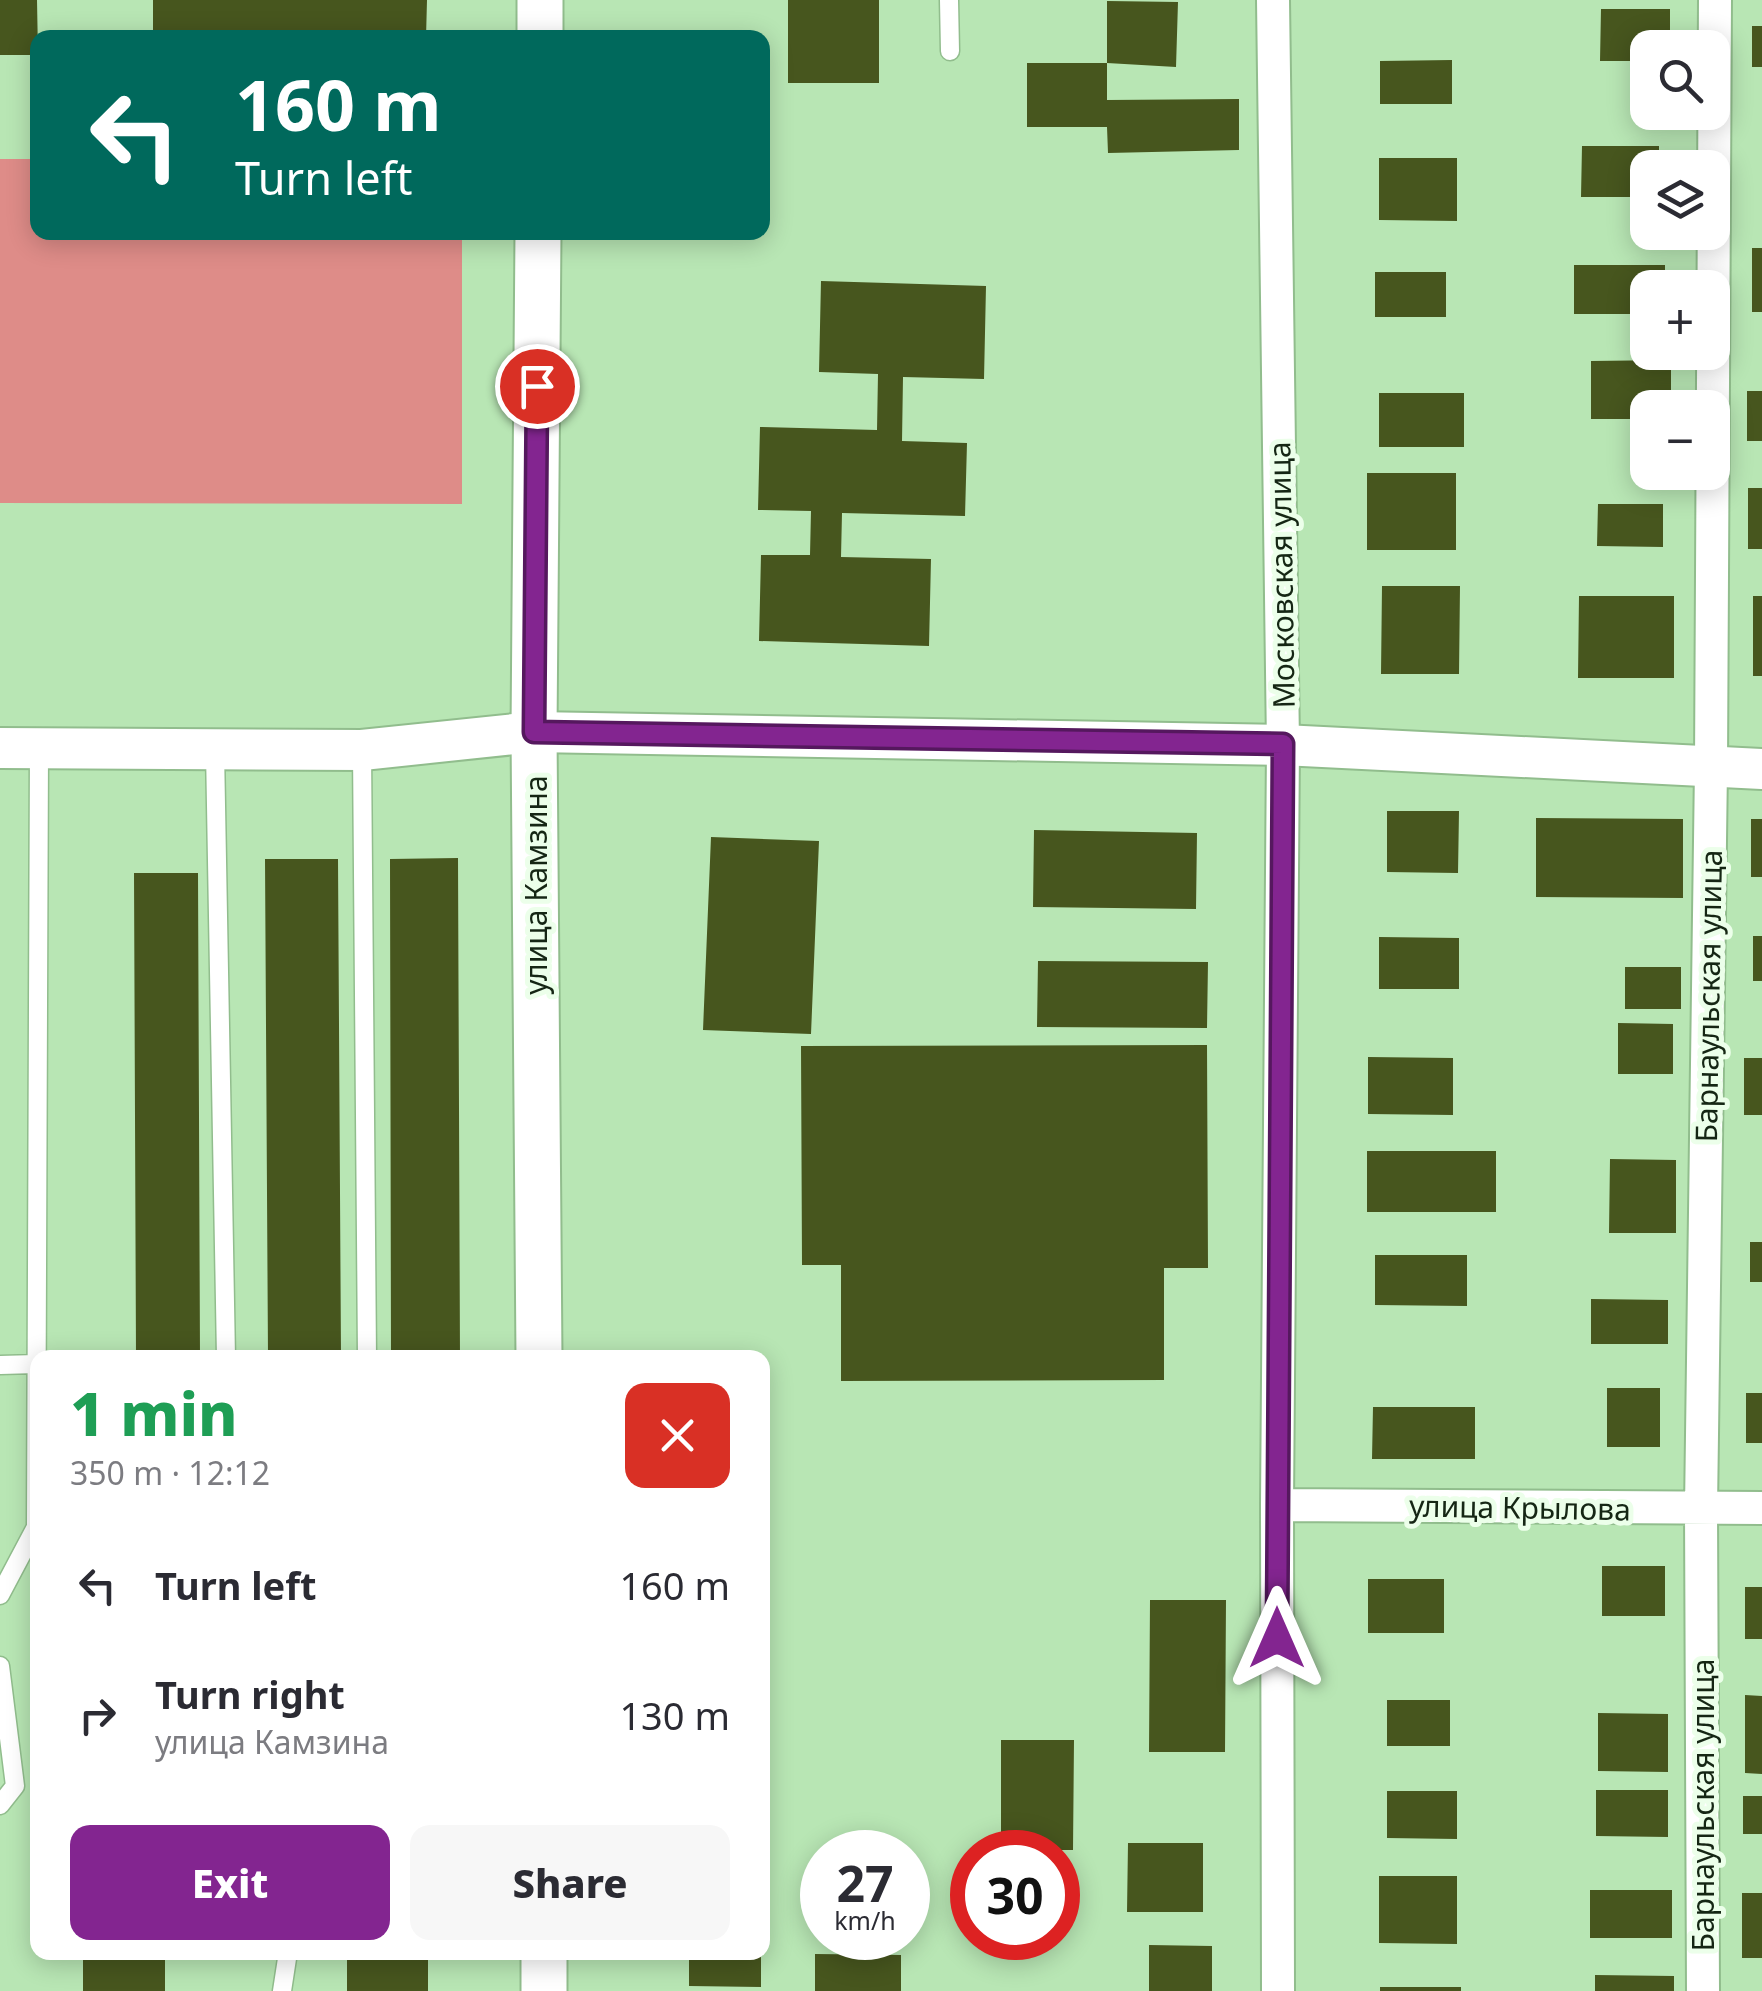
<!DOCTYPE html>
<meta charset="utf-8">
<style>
body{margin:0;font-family:"Noto Sans",sans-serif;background:#f7f7f7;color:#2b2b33;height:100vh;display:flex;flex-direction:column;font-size:38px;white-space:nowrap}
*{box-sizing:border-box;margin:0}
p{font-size:32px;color:#7c7c81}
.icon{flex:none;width:55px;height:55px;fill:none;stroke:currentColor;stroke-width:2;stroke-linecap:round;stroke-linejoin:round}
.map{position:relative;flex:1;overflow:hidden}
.drawer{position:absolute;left:30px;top:1350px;width:740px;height:610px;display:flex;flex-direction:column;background:#fff;border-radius:20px;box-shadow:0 5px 25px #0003}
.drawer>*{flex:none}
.hud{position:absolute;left:30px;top:30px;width:740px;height:210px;border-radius:20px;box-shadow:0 5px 25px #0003;background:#00695c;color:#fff;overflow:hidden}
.tools{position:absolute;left:1630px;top:30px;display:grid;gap:20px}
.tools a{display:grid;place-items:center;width:100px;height:100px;border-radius:20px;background:#fff;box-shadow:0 5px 25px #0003;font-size:50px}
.speed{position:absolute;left:800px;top:1830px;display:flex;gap:20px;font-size:50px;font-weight:700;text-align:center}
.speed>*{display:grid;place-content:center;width:130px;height:130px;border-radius:50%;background:#fff;box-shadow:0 5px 25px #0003;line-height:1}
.speed small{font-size:25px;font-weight:400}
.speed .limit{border:15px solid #d22;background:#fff;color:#111}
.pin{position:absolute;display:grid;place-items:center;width:85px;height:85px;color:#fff;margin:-42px;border:5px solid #fff;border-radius:50%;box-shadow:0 2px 10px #0007}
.me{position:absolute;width:110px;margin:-55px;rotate:0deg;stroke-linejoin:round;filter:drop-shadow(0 0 8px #0008)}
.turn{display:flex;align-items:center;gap:35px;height:210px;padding:0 40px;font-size:45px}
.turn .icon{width:130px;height:130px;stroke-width:2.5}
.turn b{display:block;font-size:70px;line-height:85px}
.round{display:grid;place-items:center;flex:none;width:105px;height:105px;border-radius:20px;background:#f7f7f7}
.headline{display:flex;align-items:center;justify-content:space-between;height:170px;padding:0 40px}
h1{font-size:60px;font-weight:800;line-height:75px;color:#1e9e55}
.button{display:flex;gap:20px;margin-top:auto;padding:20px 40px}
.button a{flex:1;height:115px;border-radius:20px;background:#832590;color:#fff;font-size:40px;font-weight:800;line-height:115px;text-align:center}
.button a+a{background:#f7f7f7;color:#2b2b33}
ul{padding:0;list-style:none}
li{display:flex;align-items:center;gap:30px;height:130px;padding:0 40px}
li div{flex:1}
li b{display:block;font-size:38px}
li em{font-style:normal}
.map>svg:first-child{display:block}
.green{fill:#de8c88}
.building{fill:#47561e}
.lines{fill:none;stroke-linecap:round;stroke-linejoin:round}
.service-casing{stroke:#91bd8d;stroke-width:21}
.minor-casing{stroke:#91bd8d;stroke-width:36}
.tertiary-casing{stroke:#91bd8d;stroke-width:44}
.secondary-casing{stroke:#91bd8d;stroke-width:49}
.service{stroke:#fff;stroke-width:18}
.minor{stroke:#fff;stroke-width:32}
.tertiary{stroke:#fff;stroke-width:40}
.secondary{stroke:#fff;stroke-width:45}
.route-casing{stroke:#55185e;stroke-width:25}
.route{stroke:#832590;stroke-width:18}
.labels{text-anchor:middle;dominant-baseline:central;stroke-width:10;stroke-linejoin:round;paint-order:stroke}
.street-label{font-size:30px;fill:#152614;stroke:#ecffea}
</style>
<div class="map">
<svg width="1762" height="1991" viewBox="0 0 1762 1991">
<rect width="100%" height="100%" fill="#b8e6b4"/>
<!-- green -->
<path class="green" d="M 0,159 L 37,159 L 38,232 L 462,233 L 462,504 L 0,503 Z"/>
<!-- building -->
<path class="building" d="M 0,0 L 37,0 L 38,55 L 0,55 Z
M 153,0 L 427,0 L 426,38 L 153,35 Z
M 788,0 L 879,0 L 879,83 L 788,83 Z
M 1107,1 L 1178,2 L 1176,67 L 1107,63 Z
M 1601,9 L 1670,9 L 1670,48 L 1648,48 L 1648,61 L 1600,61 Z
M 1752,26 L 1762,26 L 1762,67 L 1752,67 Z
M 1452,60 L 1452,104 L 1380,104 L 1380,61 Z
M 1027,63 L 1107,63 L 1107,100 L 1239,99 L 1239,150 L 1108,153 L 1107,127 L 1027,127 Z
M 1582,146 L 1659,146 L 1659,168 L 1648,168 L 1648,197 L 1581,197 Z
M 1379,158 L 1457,158 L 1457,221 L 1379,220 Z
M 1752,248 L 1762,248 L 1762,312 L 1752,312 Z
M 1574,265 L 1665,265 L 1665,288 L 1648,288 L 1648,314 L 1574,314 Z
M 1375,272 L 1446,272 L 1446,317 L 1375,317 Z
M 821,281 L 986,286 L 984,379 L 903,377 L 902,441 L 967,443 L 965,516 L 842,513 L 841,557 L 931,559 L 929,646 L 759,641 L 761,555 L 810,555 L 811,511 L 758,510 L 760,427 L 877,430 L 878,374 L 819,372 Z
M 1671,360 L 1671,408 L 1648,408 L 1648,419 L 1591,419 L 1591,361 Z
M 1747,391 L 1762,391 L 1762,441 L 1747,441 Z
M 1379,393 L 1464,393 L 1464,447 L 1379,447 Z
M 1367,473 L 1456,473 L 1456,550 L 1367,550 Z
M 1748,488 L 1762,488 L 1762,549 L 1748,549 Z
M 1598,504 L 1663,504 L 1663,547 L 1597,546 Z
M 1382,586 L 1460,586 L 1459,674 L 1381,674 Z
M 1579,596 L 1674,596 L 1674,678 L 1578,678 Z
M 1753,596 L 1762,596 L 1762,676 L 1753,676 Z
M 1387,811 L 1459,811 L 1458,873 L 1387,872 Z
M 1536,818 L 1683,819 L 1683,898 L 1536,897 Z
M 1751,819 L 1762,819 L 1762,877 L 1751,877 Z
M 1034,830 L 1197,833 L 1196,909 L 1033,907 Z
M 711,837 L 819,841 L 811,1034 L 703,1030 Z
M 458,858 L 460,1358 L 391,1358 L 390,859 Z
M 265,859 L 338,859 L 341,1358 L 268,1358 Z
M 134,873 L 198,873 L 200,1358 L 136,1358 Z
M 1753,936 L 1762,936 L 1762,981 L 1753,981 Z
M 1379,937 L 1459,938 L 1459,989 L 1379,989 Z
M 1038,961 L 1208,962 L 1207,1028 L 1037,1027 Z
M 1625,967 L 1681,967 L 1681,1009 L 1625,1009 Z
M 1618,1023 L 1673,1024 L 1673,1074 L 1618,1074 Z
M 1207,1045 L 1208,1268 L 1164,1268 L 1164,1380 L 841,1381 L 841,1265 L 802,1265 L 801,1046 Z
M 1368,1057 L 1453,1058 L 1453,1115 L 1368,1114 Z
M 1744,1058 L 1762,1058 L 1762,1115 L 1744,1115 Z
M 1367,1151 L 1496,1151 L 1496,1212 L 1367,1212 Z
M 1610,1159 L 1676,1160 L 1676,1233 L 1609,1233 Z
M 1750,1242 L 1762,1242 L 1762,1282 L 1750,1282 Z
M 1375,1255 L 1467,1255 L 1467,1306 L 1375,1305 Z
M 1591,1299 L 1668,1300 L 1668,1344 L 1591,1344 Z
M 1607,1388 L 1660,1388 L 1660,1447 L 1607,1447 Z
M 1746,1393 L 1762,1393 L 1762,1443 L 1746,1443 Z
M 1373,1407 L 1475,1407 L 1475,1459 L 1372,1459 Z
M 1602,1566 L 1665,1566 L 1665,1616 L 1602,1616 Z
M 1368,1579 L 1444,1579 L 1444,1633 L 1368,1633 Z
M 1745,1587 L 1762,1587 L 1762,1639 L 1745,1639 Z
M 1150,1600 L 1226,1600 L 1225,1752 L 1149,1752 Z
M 1745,1695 L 1762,1696 L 1762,1774 L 1745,1773 Z
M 1387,1700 L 1450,1700 L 1450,1746 L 1387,1746 Z
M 1598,1713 L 1668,1714 L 1668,1772 L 1598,1771 Z
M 1001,1740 L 1074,1740 L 1073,1850 L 1001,1850 Z
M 1596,1790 L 1668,1790 L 1668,1837 L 1596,1836 Z
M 1387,1791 L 1457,1791 L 1457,1839 L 1387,1838 Z
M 1743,1796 L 1762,1796 L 1762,1834 L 1743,1834 Z
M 1128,1843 L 1203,1843 L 1203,1912 L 1127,1912 Z
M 1379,1876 L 1457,1876 L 1457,1944 L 1379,1943 Z
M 1590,1890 L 1672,1890 L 1672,1938 L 1590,1938 Z
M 1742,1893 L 1762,1893 L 1762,1958 L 1742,1958 Z
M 1149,1945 L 1212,1946 L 1212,1991 L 1149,1991 Z
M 83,1952 L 165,1952 L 165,1991 L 83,1991 Z
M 347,1952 L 428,1952 L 428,1991 L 347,1991 Z
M 689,1952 L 761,1952 L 761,1987 L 689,1986 Z
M 815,1954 L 901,1955 L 901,1991 L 815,1991 Z
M 1595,1975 L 1674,1976 L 1674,1991 L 1595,1991 Z
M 1380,1987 L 1461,1987 L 1461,1991 L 1380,1991 Z"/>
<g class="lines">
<!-- service casing -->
<g class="service-casing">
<path id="service" d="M 949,0 L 950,51
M 215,750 L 226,1358
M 362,750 L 367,1358
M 0,1365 L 36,1364
M 0,1595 L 36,1527 L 39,748
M 0,1666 L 15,1786 L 0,1805
M 282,1991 L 288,1952"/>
</g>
<!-- minor casing -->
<g class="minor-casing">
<path id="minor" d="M 1273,0 L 1283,745 L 1277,1505 L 1278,1991
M 1277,1505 L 1762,1508
M 1703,1991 L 1701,1509 L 1711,767 L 1715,0"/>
</g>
<!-- tertiary casing -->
<g class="tertiary-casing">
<path id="tertiary" d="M 0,748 L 362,750 L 534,732 L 1283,745 L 1762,769"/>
</g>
<!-- secondary casing -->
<g class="secondary-casing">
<path id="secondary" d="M 540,38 L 540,0
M 538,232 L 534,732 L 539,1358
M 544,1952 L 544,1991"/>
</g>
<!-- service -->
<use href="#service" class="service"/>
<!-- minor -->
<use href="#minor" class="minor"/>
<!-- tertiary -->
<use href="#tertiary" class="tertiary"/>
<!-- secondary -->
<use href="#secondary" class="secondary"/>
</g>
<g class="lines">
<!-- route casing -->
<g class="route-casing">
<path id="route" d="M 537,386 L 534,732 L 1283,744 L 1277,1638"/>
</g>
<!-- route -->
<use href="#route" class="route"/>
</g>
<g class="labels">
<!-- street labels -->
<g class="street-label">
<text transform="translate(1281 575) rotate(-91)">Московская улица</text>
<text transform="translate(535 885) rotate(-90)">улица Камзина</text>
<text transform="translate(1708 996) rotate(-89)">Барнаульская улица</text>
<text transform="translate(1520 1507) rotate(1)">улица Крылова</text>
<text transform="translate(1702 1805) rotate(-90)">Барнаульская улица</text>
</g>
</g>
</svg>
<div class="tools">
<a><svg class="icon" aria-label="search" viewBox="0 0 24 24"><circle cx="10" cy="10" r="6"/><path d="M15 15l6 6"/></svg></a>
<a><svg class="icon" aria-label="layers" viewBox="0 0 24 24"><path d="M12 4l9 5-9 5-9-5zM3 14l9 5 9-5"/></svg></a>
<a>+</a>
<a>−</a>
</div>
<div class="speed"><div>27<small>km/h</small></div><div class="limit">30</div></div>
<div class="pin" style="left:537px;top:386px;background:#d93025"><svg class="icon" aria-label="arrive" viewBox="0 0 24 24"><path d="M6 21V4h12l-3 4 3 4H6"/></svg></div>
<svg class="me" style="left:1277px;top:1638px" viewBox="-20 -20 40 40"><path d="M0-17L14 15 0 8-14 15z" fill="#832590" stroke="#fff" stroke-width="4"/></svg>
<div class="hud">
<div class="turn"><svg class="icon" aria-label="left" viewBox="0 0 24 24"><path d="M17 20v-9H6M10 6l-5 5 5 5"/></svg><div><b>160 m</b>Turn left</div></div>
</div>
<section class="drawer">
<div class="headline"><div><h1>1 min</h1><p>350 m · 12:12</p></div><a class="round" style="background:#d93025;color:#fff"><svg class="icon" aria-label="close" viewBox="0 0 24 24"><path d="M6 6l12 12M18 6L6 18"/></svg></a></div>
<ul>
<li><svg class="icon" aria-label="left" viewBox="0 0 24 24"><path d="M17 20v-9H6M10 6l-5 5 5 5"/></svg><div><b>Turn left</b></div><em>160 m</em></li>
<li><svg class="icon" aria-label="right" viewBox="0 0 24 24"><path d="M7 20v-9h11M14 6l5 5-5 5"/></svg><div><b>Turn right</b><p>улица Камзина</p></div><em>130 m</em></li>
</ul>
<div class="button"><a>Exit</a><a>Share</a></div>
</section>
</div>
